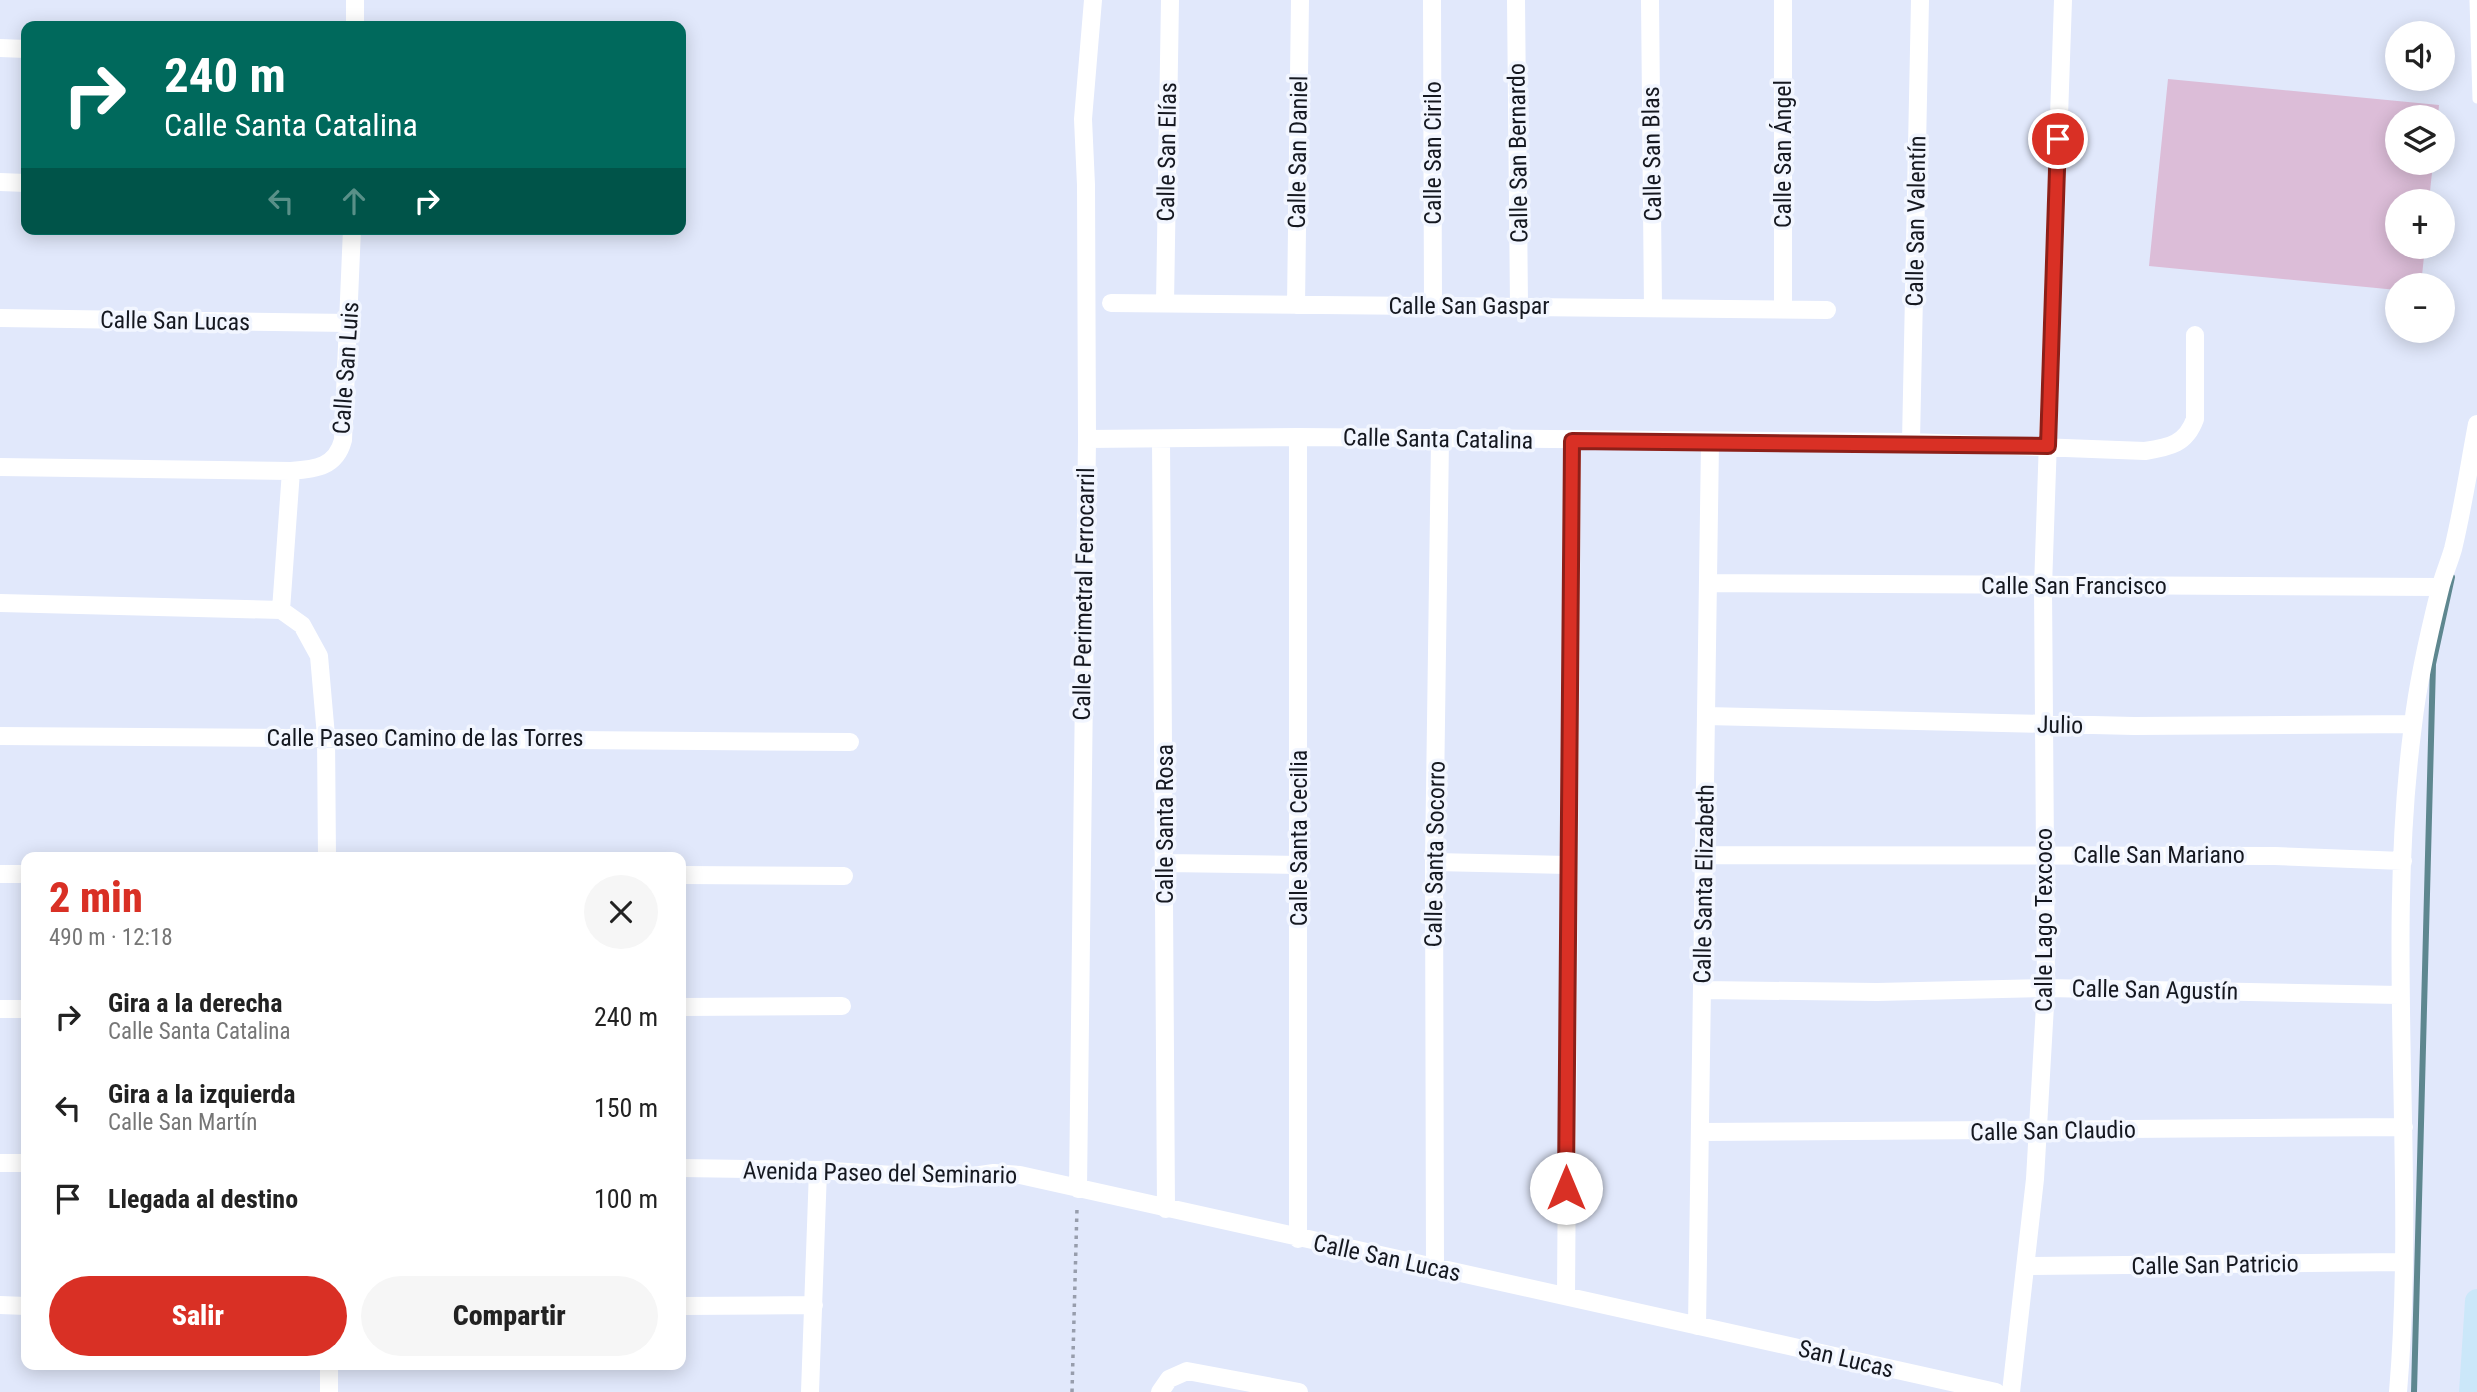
<!DOCTYPE html>
<html lang="es">
<meta charset="utf-8">
<style>
body{margin:0;font-family:"Roboto Condensed",sans-serif;background:#f6f6f6;color:#222;height:100vh;display:flex;flex-direction:column;font-size:26px;white-space:nowrap}
*{box-sizing:border-box;margin:0}
p{font-size:23px;color:#767676}
.icon{flex:none;width:38px;height:38px;fill:none;stroke:currentColor;stroke-width:2;stroke-linecap:round;stroke-linejoin:round}
.map{position:relative;flex:1;overflow:hidden}
.side{position:absolute;left:21px;top:852px;width:665px;height:518px;display:flex;flex-direction:column;background:#fff;border-radius:14px;box-shadow:0 4px 18px #0003}
.side>*{flex:none}
.banner{position:absolute;left:21px;top:21px;width:665px;height:214px;border-radius:14px;box-shadow:0 4px 18px #0003;background:#00695c;color:#fff;overflow:hidden}
.controls{position:absolute;left:2385px;top:21px;display:grid;gap:14px}
.controls a{display:grid;place-items:center;width:70px;height:70px;border-radius:50%;background:#fff;box-shadow:0 4px 18px #0003;font-size:35px}
.pin{position:absolute;display:grid;place-items:center;width:60px;height:60px;color:#fff;margin:-30px;border:4px solid #fff;border-radius:50%;box-shadow:0 2px 7px #0007}
.me{position:absolute;width:77px;margin:-38px;rotate:0deg;stroke-linejoin:round;filter:drop-shadow(0 0 5px #0008)}
.turn{display:flex;align-items:center;gap:24px;height:147px;padding:0 28px;font-size:32px}
.turn .icon{width:91px;height:91px;stroke-width:2.5}
.turn b{display:block;font-size:49px;line-height:60px}
.lanes{display:flex;align-items:center;height:66px;padding:0 28px;background:#0003;justify-content:center;gap:35px;direction:ltr}
.lanes .off{opacity:.35}
.round{display:grid;place-items:center;flex:none;width:74px;height:74px;border-radius:37px;background:#f6f6f6}
.headline{display:flex;align-items:center;justify-content:space-between;height:119px;padding:0 28px}
h1{font-size:42px;font-weight:800;line-height:52px;color:#d93025}
.cta{display:flex;gap:14px;margin-top:auto;padding:14px 28px}
.cta a{flex:1;height:80px;border-radius:42px;background:#d93025;color:#fff;font-size:28px;font-weight:800;line-height:80px;text-align:center}
.cta a+a{background:#f6f6f6;color:#222}
ul{padding:0;list-style:none}
li{display:flex;align-items:center;gap:21px;height:91px;padding:0 28px}
li div{flex:1}
li b{display:block;font-size:26px}
li em{font-style:normal}
.map>svg:first-child{display:block}
.green{fill:#dcbdd8}
.lines{fill:none;stroke-linecap:round;stroke-linejoin:round}
.stream{stroke:#5e878f;stroke-width:6}
.path{stroke:#979dac;stroke-width:3.5;stroke-dasharray:3.5 5;stroke-linecap:butt}
.lane{stroke:#fff;stroke-width:9}
.street{stroke:#fff;stroke-width:18}
.secondary{stroke:#cbe7f9;stroke-width:24}
.route-casing{stroke:#8d1f18;stroke-width:18}
.route{stroke:#d93025;stroke-width:12}
.labels{text-anchor:middle;dominant-baseline:central;stroke-width:7;stroke-linejoin:round;paint-order:stroke}
.street-label{font-size:24px;fill:#151820;stroke:#f2f6ff}
</style>
<div class="map">
<svg width="2477" height="1392" viewBox="0 0 2477 1392">
<rect width="100%" height="100%" fill="#e1e8fb"/>
<!-- green -->
<path class="green" d="M 2168,79 L 2439,105 L 2438,117 L 2398,117 L 2398,163 L 2433,163 L 2429,201 L 2398,201 L 2398,247 L 2425,247 L 2421,285 L 2398,285 L 2397,290 L 2149,266 Z"/>
<g class="lines">
<!-- stream -->
<path class="stream" d="M 2414,1392 L 2433,664 L 2452,577"/>
<!-- path -->
<path class="path" d="M 1072,1392 L 1077,1208"/>
<!-- lane -->
<path class="lane" d="M 2474,0 L 2477,99"/>
<!-- street -->
<path class="street" d="M 355,0 L 355,26
M 1432,0 L 1433,306
M 1516,0 L 1519,306
M 1650,0 L 1653,308
M 1783,0 L 1783,307
M 0,48 L 26,49
M 0,182 L 26,183
M 1111,303 L 1827,310
M 1165,303 L 1170,0
M 1296,305 L 1300,0
M 0,318 L 350,323
M 1298,437 L 1298,1239
M 1087,439 L 1298,437 L 1911,442 L 2145,451 C 2170,447 2186,444 2195,419 L 2195,335
M 1161,439 L 1166,1209
M 1911,442 L 1920,0
M 0,467 L 291,471 C 316,469 336,467 343,440 L 352,229
M 1708,583 L 2440,587
M 0,603 L 281,610 L 302,625 L 319,656 L 326,736 L 327,858
M 281,610 L 291,471
M 1706,716 L 2134,726 L 2413,724
M 0,736 L 850,742
M 1705,855 L 2275,856 L 2403,861
M 1434,862 L 1567,865
M 1166,863 L 1300,865
M 0,874 L 26,874
M 681,875 L 844,876
M 1702,990 L 1877,992 L 2046,988 L 2399,995
M 681,1007 L 842,1006
M 0,1009 L 26,1009
M 1701,1132 L 2404,1127
M 0,1163 L 26,1163
M 681,1168 L 818,1170 L 952,1179 L 994,1173 L 1020,1175 L 1996,1392
M 1078,1189 L 1087,439 L 1086,185 L 1083,119 L 1093,0
M 2027,1266 L 2403,1262
M 1435,1269 L 1434,862 L 1440,440
M 1566,1296 L 1572,441
M 0,1305 L 26,1306
M 681,1306 L 814,1305
M 1697,1326 L 1710,443
M 329,1365 L 329,1392
M 810,1392 L 818,1170
M 1160,1392 L 1169,1379 L 1187,1371 L 1299,1392
M 2011,1392 L 2035,1179 L 2046,988 L 2043,587 L 2063,0
M 2398,1392 C 2417,1170 2384,946 2413,725 C 2418,680 2429,633 2440,589 C 2443,576 2449,563 2453,549 C 2463,508 2469,466 2477,424"/>
<!-- secondary -->
<path class="secondary" d="M 2471,1392 L 2477,1301"/>
</g>
<g class="lines">
<!-- route casing -->
<g class="route-casing">
<path id="route" d="M 1566,1188 L 1572,441 L 2048,446 L 2058,139"/>
</g>
<!-- route -->
<use href="#route" class="route"/>
</g>
<g class="labels">
<!-- street labels -->
<g class="street-label">
<text transform="translate(1167 152) rotate(-89)">Calle San Elías</text>
<text transform="translate(1298 152) rotate(-89)">Calle San Daniel</text>
<text transform="translate(1433 153) rotate(-90)">Calle San Cirilo</text>
<text transform="translate(1518 153) rotate(-91)">Calle San Bernardo</text>
<text transform="translate(1652 154) rotate(-91)">Calle San Blas</text>
<text transform="translate(1783 154) rotate(-90)">Calle San Ángel</text>
<text transform="translate(1916 221) rotate(-89)">Calle San Valentín</text>
<text x="1469" y="306">Calle San Gaspar</text>
<text transform="translate(175 321) rotate(1)">Calle San Lucas</text>
<text transform="translate(346 368) rotate(-86)">Calle San Luis</text>
<text transform="translate(1438 439) rotate(1)">Calle Santa Catalina</text>
<text x="2074" y="586">Calle San Francisco</text>
<text transform="translate(1084 594) rotate(-89)">Calle Perimetral Ferrocarril</text>
<text transform="translate(2060 725) rotate(1)">Julio</text>
<text x="425" y="738">Calle Paseo Camino de las Torres</text>
<text transform="translate(1165 824) rotate(-90)">Calle Santa Rosa</text>
<text transform="translate(1299 838) rotate(-90)">Calle Santa Cecilia</text>
<text transform="translate(1435 854) rotate(-89)">Calle Santa Socorro</text>
<text x="2159" y="855">Calle San Mariano</text>
<text transform="translate(1704 884) rotate(-89)">Calle Santa Elizabeth</text>
<text transform="translate(2044 920) rotate(-90)">Calle Lago Texcoco</text>
<text transform="translate(2155 990) rotate(1)">Calle San Agustín</text>
<text transform="translate(2053 1131) rotate(-1)">Calle San Claudio</text>
<text transform="translate(880 1173) rotate(1)">Avenida Paseo del Seminario</text>
<text transform="translate(1387 1258) rotate(12)">Calle San Lucas</text>
<text transform="translate(2215 1265) rotate(-1)">Calle San Patricio</text>
<text transform="translate(1846 1359) rotate(13)">San Lucas</text>
</g>
</g>
</svg>
<div class="controls">
<a><svg class="icon" aria-label="sound" viewBox="0 0 24 24"><path d="M4 9h4l5-4v14l-5-4H4zM17 9q2 3 0 6"/></svg></a>
<a><svg class="icon" aria-label="layers" viewBox="0 0 24 24"><path d="M12 4l9 5-9 5-9-5zM3 14l9 5 9-5"/></svg></a>
<a>+</a>
<a>−</a>
</div>
<div class="pin" style="left:2058px;top:139px;background:#d93025"><svg class="icon" aria-label="arrive" viewBox="0 0 24 24"><path d="M6 21V4h12l-3 4 3 4H6"/></svg></div>
<svg class="me" style="left:1566px;top:1188px" viewBox="-20 -20 40 40"><circle r="19" fill="#fff"/><path d="M0-13L10 11 0 6-10 11z" fill="#d93025"/></svg>
<div class="banner">
<div class="turn"><svg class="icon" aria-label="right" viewBox="0 0 24 24"><path d="M7 20v-9h11M14 6l5 5-5 5"/></svg><div><b>240 m</b>Calle Santa Catalina</div></div>
<div class="lanes"><svg class="icon off" aria-label="left" viewBox="0 0 24 24"><path d="M17 20v-9H6M10 6l-5 5 5 5"/></svg><svg class="icon off" aria-label="ahead" viewBox="0 0 24 24"><path d="M12 20V5M6 11l6-6 6 6"/></svg><svg class="icon" aria-label="right" viewBox="0 0 24 24"><path d="M7 20v-9h11M14 6l5 5-5 5"/></svg></div>
</div>
<section class="side">
<div class="headline"><div><h1>2 min</h1><p>490 m · 12:18</p></div><a class="round"><svg class="icon" aria-label="close" viewBox="0 0 24 24"><path d="M6 6l12 12M18 6L6 18"/></svg></a></div>
<ul>
<li><svg class="icon" aria-label="right" viewBox="0 0 24 24"><path d="M7 20v-9h11M14 6l5 5-5 5"/></svg><div><b>Gira a la derecha</b><p>Calle Santa Catalina</p></div><em>240 m</em></li>
<li><svg class="icon" aria-label="left" viewBox="0 0 24 24"><path d="M17 20v-9H6M10 6l-5 5 5 5"/></svg><div><b>Gira a la izquierda</b><p>Calle San Martín</p></div><em>150 m</em></li>
<li><svg class="icon" aria-label="arrive" viewBox="0 0 24 24"><path d="M6 21V4h12l-3 4 3 4H6"/></svg><div><b>Llegada al destino</b></div><em>100 m</em></li>
</ul>
<div class="cta"><a>Salir</a><a>Compartir</a></div>
</section>
</div>
